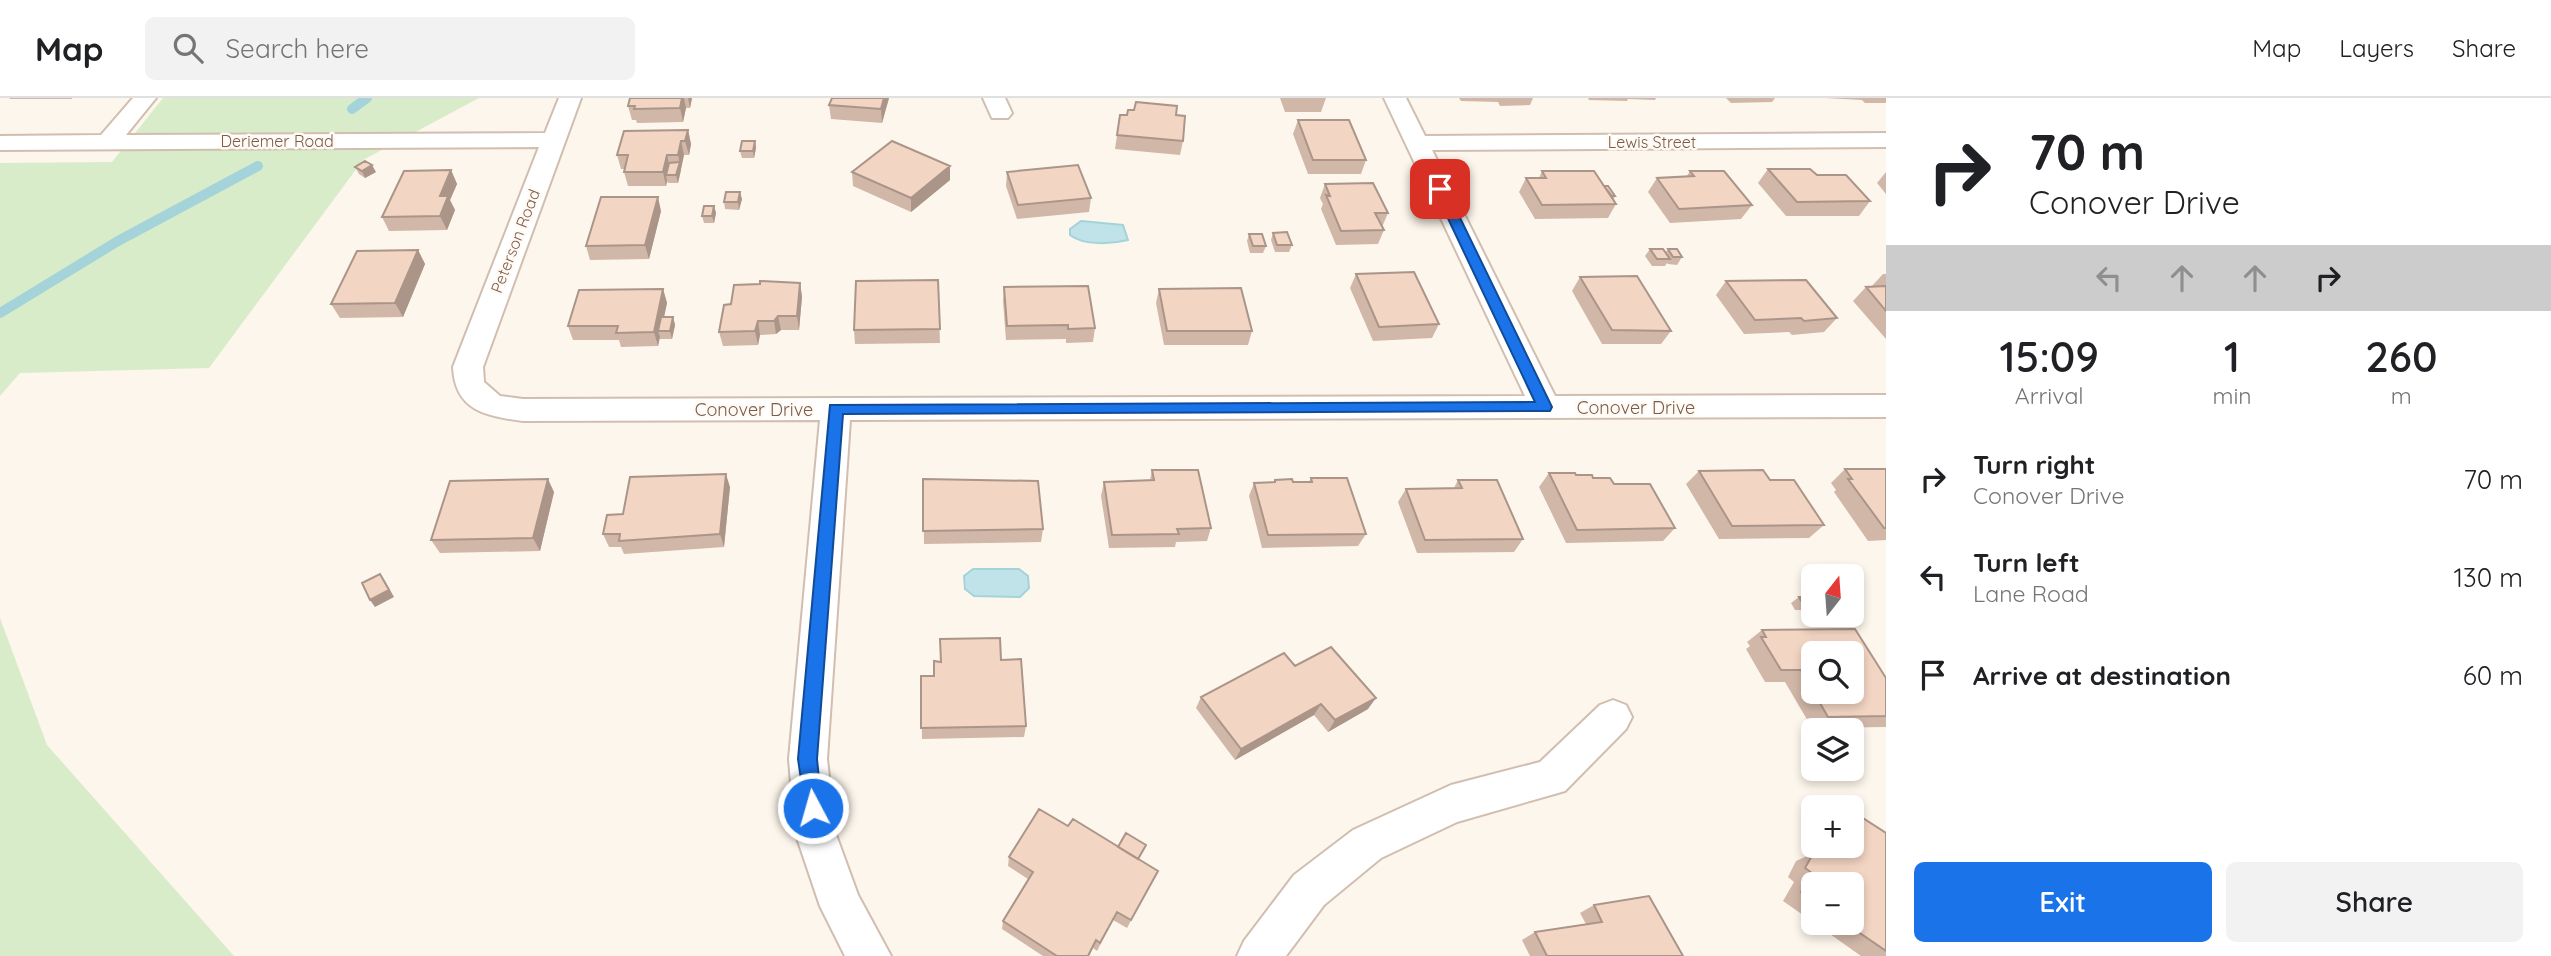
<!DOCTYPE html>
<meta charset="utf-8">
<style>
body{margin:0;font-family:Quicksand,sans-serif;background:#f2f2f2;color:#202124;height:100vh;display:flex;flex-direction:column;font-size:26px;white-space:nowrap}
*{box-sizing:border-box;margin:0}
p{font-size:23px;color:#757577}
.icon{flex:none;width:38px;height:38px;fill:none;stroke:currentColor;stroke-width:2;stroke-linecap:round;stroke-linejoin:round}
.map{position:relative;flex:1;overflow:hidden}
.panel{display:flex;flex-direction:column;background:#fff;width:665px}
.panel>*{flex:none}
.hud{background:#fff;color:#202124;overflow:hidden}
.needle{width:46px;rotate:17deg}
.buttons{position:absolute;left:1801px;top:466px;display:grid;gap:14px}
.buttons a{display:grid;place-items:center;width:63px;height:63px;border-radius:10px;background:#fff;box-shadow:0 4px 10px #0003;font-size:35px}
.pin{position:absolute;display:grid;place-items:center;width:60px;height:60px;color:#fff;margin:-30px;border-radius:14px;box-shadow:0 4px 10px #0006}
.me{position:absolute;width:77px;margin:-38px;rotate:354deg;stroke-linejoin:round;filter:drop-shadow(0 0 5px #0008)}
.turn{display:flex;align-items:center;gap:24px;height:147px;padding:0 28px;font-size:32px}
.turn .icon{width:91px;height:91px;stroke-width:2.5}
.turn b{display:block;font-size:49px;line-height:60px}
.lanes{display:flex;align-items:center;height:66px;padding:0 28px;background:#0003;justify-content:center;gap:35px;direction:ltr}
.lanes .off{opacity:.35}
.eta{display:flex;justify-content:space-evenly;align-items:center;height:119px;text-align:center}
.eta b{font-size:42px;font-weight:600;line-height:49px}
.action{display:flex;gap:14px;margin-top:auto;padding:14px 28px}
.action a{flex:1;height:80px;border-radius:10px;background:#1a73e8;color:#fff;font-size:28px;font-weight:600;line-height:80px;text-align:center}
.action a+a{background:#f2f2f2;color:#202124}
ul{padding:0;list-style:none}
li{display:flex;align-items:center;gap:21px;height:98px;padding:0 28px}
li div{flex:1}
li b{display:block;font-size:26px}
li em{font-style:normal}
header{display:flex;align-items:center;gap:42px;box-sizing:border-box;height:98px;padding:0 35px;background:#fff;border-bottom:2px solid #e0e0e0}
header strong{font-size:33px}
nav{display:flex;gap:38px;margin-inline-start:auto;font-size:24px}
.search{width:490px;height:63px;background:#f2f2f2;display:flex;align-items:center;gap:18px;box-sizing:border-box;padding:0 24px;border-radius:10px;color:#757577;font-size:26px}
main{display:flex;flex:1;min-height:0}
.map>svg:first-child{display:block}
.green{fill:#d8ecc9}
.water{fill:#bfe3e8;stroke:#a5d3da;stroke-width:2}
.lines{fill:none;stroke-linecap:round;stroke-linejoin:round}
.stream{stroke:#a5d3da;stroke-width:10}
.street-casing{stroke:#d1beb0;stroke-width:4}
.street{fill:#fff;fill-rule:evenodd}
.wall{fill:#d1b7a8}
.shaded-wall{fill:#aa9588}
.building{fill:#f3d5c3;stroke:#aa9588;stroke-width:2}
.route{fill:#1a73e8;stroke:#114b97;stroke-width:2}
.labels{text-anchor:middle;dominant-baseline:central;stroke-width:5;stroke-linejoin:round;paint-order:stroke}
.far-street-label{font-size:16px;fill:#7a5c4d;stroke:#fffaf3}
.street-label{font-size:18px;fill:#7a5c4d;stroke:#fffaf3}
</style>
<header>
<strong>Map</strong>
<div class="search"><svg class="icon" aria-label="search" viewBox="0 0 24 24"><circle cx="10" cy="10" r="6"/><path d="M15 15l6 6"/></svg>Search here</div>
<nav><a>Map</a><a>Layers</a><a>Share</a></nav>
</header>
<main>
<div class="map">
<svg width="1886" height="858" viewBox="0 0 1886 858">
<rect width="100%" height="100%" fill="#fdf6ec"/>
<!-- green -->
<path class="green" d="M 163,0 L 479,0 L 363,62 L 209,270 L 20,275 L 0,298 L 0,65 L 112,64 Z
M 0,520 L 47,647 L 234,858 L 0,858 Z"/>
<!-- water -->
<path class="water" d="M 1081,123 L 1123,127 L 1128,142 C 1112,146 1084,148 1070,137 L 1070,131 Z
M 973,471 L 1019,471 L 1028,478 L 1029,490 L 1020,499 L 974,498 L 965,491 L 964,478 Z"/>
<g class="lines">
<!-- stream -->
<path class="stream" d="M 352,11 L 367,0
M 0,215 L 118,143 L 258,68"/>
<!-- street casing -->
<g class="street-casing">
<path id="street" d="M 133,0 L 156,0 L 126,37 L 545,35 L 559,0 L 581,0 L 483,269 L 484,284 L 500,298 L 523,301 L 1525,298 L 1384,0 L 1406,0 L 1425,38 L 1886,35 L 1886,49 L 1432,52 L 1555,298 L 1886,297 L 1886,319 L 850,322 L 827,661 L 835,734 L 858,797 L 891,858 L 845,858 L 820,808 L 795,734 L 789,661 L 820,322 L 523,323 C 486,318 455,313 453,269 L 539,49 L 0,52 L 0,38 L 101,37 Z
M 983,0 L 1005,0 L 1012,15 L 1008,20 L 992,20 Z
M 1613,602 L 1626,607 L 1632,619 L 1626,631 L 1565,693 L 1457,724 L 1381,760 L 1324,807 L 1286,858 L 1237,858 L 1244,843 L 1294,777 L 1353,732 L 1451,687 L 1540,664 L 1600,607 Z"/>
</g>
<!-- street -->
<use href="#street" class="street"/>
</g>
<!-- wall -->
<path class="wall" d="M 9,0 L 72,0 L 72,1 L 10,1 Z
M 630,0 L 692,0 L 690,10 L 686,10 L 683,24 L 637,25 L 636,22 L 632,22 L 628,8 Z
M 832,0 L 889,0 L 882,25 L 831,21 L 829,7 Z
M 1280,0 L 1327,0 L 1326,0 L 1321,14 L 1285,14 Z
M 1459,0 L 1533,0 L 1530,7 L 1500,8 L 1498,4 L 1461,3 Z
M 1588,0 L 1656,0 L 1655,2 L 1628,1 L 1627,3 L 1589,2 Z
M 1726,0 L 1775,0 L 1772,4 L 1731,5 Z
M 1825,0 L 1886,0 L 1886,5 L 1865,5 L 1862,2 Z
M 1120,17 L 1176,17 L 1183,43 L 1180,57 L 1115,51 Z
M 1298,22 L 1366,62 L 1361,76 L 1308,76 L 1293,36 Z
M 688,32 L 691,46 L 689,57 L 684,57 L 678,85 L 668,85 L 667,83 L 666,88 L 628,88 L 624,74 L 625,71 L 621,71 L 617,57 Z
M 755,43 L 756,50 L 754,60 L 742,60 L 740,53 Z
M 355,69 L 376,74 L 365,80 L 359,76 Z
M 1768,71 L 1817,77 L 1870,103 L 1859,118 L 1786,118 L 1758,85 Z
M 451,72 L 457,86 L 450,102 L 455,112 L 447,132 L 389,133 L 382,119 Z
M 1542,73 L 1604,88 L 1615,98 L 1614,101 L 1616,106 L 1608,120 L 1535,121 L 1519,94 L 1526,80 L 1539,80 Z
M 1690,73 L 1752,107 L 1741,121 L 1670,125 L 1648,94 L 1657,80 L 1687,78 Z
M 852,74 L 950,82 L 911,114 L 853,88 Z
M 1007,74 L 1091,100 L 1089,114 L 1017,121 L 1006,88 Z
M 1886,74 L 1886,96 L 1877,85 Z
M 1325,86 L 1388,115 L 1382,129 L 1384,132 L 1378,146 L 1336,147 L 1321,111 L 1323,106 L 1320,100 Z
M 742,101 L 739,112 L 725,111 L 724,104 Z
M 714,108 L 716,115 L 714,125 L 704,125 L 702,118 Z
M 661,113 L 649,161 L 590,162 L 586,148 Z
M 1273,135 L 1292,147 L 1289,154 L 1275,154 L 1271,142 Z
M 1249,136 L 1266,148 L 1263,155 L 1250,155 L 1247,143 Z
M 1650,151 L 1665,155 L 1668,151 L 1682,159 L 1677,167 L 1668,166 L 1667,165 L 1665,168 L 1652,168 L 1645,158 Z
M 418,152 L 425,166 L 403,219 L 340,220 L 331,206 Z
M 1356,176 L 1439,226 L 1432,240 L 1373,243 L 1350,190 Z
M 1883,176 L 1886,176 L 1886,241 L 1853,203 L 1866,189 L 1871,189 Z
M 1580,179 L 1671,233 L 1661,246 L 1602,246 L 1572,193 Z
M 938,182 L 940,245 L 855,246 L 854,232 Z
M 1726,183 L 1837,220 L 1824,234 L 1792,237 L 1789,234 L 1744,236 L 1716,197 Z
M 800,185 L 802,199 L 799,232 L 781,232 L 776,236 L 760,237 L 758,247 L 723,248 L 719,234 L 731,206 Z
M 1004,189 L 1095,230 L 1093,244 L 1066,245 L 1066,241 L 1006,242 L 1003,203 Z
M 663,191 L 667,205 L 664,219 L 673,219 L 675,227 L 672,241 L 660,241 L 660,239 L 658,248 L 621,249 L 619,242 L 573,242 L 568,228 Z
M 1159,191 L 1252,233 L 1248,247 L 1164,247 L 1156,205 Z
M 1845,371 L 1886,371 L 1886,442 L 1868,443 L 1834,394 L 1836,392 L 1831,385 Z
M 1152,372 L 1211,430 L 1207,443 L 1176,444 L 1175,449 L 1109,450 L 1101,398 L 1104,384 L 1150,382 Z
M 1699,373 L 1770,382 L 1824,427 L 1809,440 L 1719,441 L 1686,386 Z
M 1549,375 L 1576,377 L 1593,380 L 1614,386 L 1675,430 L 1663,443 L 1566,445 L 1539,389 Z
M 1311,380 L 1366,436 L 1358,448 L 1262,450 L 1249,398 L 1254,385 L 1273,384 L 1275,382 L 1293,384 L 1309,384 Z
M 923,381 L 1043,431 L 1041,444 L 924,446 Z
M 1458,382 L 1523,441 L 1514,454 L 1417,455 L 1398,404 L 1406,391 L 1454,390 Z
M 730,389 L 724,449 L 624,456 L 621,449 L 609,449 L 603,436 L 623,416 Z
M 554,394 L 540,453 L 440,455 L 431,442 Z
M 1799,499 L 1813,499 L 1813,510 L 1810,512 L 1795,512 L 1791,505 Z
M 1762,532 L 1886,580 L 1886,629 L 1812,630 L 1785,584 L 1765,584 L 1746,551 L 1750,548 L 1747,544 Z
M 1001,562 L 1026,628 L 1024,639 L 922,641 L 921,578 L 934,578 Z
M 1295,568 L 1368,611 L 1328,634 L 1314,617 L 1235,662 L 1196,610 L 1201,599 Z
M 1813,733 L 1813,747 L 1852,747 L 1886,735 L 1886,858 L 1861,858 L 1813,824 L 1852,824 L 1813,786 L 1813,824 L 1783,803 L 1794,784 L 1788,779 L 1796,763 L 1807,758 L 1813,747 L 1807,744 Z
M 1118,749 L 1144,752 L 1138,761 L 1158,773 L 1127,830 L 1113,822 L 1097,853 L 1093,850 L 1089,858 L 1043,858 L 1002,831 L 1003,823 L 1028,781 L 1008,768 L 1009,759 Z
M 1594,807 L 1683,858 L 1530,858 L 1522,842 L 1535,834 L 1586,826 L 1580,815 Z"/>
<!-- shaded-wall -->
<path class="shaded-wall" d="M 682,0 L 684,0 L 686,10 L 683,24 L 680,10 Z
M 688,0 L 692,0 L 690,10 Z
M 884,0 L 889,0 L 882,25 L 881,11 Z
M 688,32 L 691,46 L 689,57 L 685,43 Z
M 681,43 L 684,57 L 681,71 L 678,57 Z
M 755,43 L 756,50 L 754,60 L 753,53 Z
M 667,57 L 670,71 L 666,77 L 667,83 L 666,88 L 663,74 Z
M 680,64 L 681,72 L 678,85 L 676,77 Z
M 372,67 L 376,74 L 365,80 L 362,73 Z
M 950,68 L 950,82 L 911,114 L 911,100 Z
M 451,72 L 457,86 L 450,102 L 455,112 L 447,132 L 440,118 L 440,98 Z
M 740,94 L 742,101 L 739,112 L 738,104 Z
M 658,99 L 661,113 L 649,161 L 645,147 Z
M 714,108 L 716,115 L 714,125 L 712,118 Z
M 418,152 L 425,166 L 403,219 L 395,205 Z
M 800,185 L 802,199 L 799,232 L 797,218 Z
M 663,191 L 667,205 L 661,233 L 658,233 L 660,239 L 658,248 L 654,234 Z
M 778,218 L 781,232 L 776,236 L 774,223 Z
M 673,219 L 675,227 L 672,241 L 670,233 Z
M 758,223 L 760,237 L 758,247 L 755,233 Z
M 726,376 L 730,389 L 724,449 L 720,436 Z
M 548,381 L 554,394 L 540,453 L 533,440 Z
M 380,476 L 385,483 L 394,499 L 375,509 L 370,502 Z
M 1376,600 L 1368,611 L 1328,634 L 1335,622 Z
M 1321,606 L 1314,617 L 1235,662 L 1241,651 Z"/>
<!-- building -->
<path class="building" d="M 630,0 L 682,0 L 680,10 L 634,11 L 635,8 L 628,8 Z
M 832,0 L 884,0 L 881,11 L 829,7 Z
M 1136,4 L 1177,8 L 1176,17 L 1185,18 L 1183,43 L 1117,37 L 1120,17 L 1127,17 L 1128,12 L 1134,12 Z
M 1298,22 L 1349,22 L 1366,62 L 1313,62 Z
M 688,32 L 685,43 L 681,43 L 678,57 L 667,57 L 663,74 L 624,74 L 628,57 L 617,57 L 624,33 Z
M 742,43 L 755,43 L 753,53 L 740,53 Z
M 892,43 L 950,68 L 911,100 L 852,74 Z
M 365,63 L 372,67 L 362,73 L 355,69 Z
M 680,64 L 676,77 L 666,77 L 669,65 Z
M 1078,67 L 1091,100 L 1018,107 L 1007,74 Z
M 1768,71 L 1810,71 L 1817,77 L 1846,77 L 1870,103 L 1797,104 Z
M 451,72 L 440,98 L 448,98 L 440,118 L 382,119 L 404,73 Z
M 1542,73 L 1594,73 L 1616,106 L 1542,107 L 1526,80 L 1546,80 Z
M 1690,73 L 1724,73 L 1752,107 L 1679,111 L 1657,80 L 1694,78 Z
M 1373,85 L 1388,115 L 1375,115 L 1384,132 L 1341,133 L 1326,97 L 1330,98 L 1325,86 Z
M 1604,88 L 1608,88 L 1615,98 L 1612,98 Z
M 726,94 L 740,94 L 738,104 L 724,104 Z
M 601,99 L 658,99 L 645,147 L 586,148 Z
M 704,108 L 714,108 L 712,118 L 702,118 Z
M 1287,134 L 1292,147 L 1277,147 L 1273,135 Z
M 1249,136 L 1262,136 L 1266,148 L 1253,148 Z
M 1650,151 L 1663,151 L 1670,161 L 1657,161 Z
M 1668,151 L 1677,151 L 1682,159 L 1673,159 Z
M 418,152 L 395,205 L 331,206 L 357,153 Z
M 1414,174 L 1439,226 L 1379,229 L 1356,176 Z
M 1637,178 L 1671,233 L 1612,232 L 1580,179 Z
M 938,182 L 940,231 L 854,232 L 856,183 Z
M 1806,182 L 1837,220 L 1804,223 L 1801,220 L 1755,222 L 1726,183 Z
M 760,183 L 800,185 L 797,218 L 778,218 L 774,223 L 758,223 L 755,233 L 719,234 L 724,207 L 731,206 L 734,187 L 760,186 Z
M 1088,188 L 1095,230 L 1068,231 L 1068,227 L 1007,228 L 1004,189 Z
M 1886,188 L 1886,213 L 1866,189 Z
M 1241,190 L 1252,233 L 1167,233 L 1159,191 Z
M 663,191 L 654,234 L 616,235 L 618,228 L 568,228 L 579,192 Z
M 661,219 L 673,219 L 670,233 L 658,233 Z
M 1845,371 L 1886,371 L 1886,430 L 1884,430 L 1848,381 L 1852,381 Z
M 1152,372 L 1198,372 L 1211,430 L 1177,431 L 1179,436 L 1112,437 L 1104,384 L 1154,382 Z
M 1763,372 L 1770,382 L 1794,382 L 1824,427 L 1732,428 L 1699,373 Z
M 1549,375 L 1575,375 L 1576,377 L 1592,377 L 1593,380 L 1610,380 L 1614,386 L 1650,386 L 1675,430 L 1577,432 Z
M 726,376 L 720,436 L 619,443 L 620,436 L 603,436 L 607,417 L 623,416 L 630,379 Z
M 1311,380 L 1347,380 L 1366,436 L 1268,437 L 1254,385 L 1275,384 L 1275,382 L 1292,381 L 1293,384 L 1312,384 Z
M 548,381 L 533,440 L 431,442 L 450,383 Z
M 923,381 L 1038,383 L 1043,431 L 923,433 Z
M 1458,382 L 1497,382 L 1523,441 L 1425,442 L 1406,391 L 1462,390 Z
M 380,476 L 389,492 L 370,502 L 362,485 Z
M 1799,499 L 1813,499 L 1813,506 L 1803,506 Z
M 1855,531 L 1886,580 L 1886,618 L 1828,619 L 1813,593 L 1852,593 L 1852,555 L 1813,555 L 1813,593 L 1801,572 L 1781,572 L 1761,539 L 1766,539 L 1762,532 Z
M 1000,540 L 1001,562 L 1021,561 L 1026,628 L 921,630 L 921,578 L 934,578 L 934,563 L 941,564 L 940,541 Z
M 1331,549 L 1376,600 L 1335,622 L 1321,606 L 1241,651 L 1201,599 L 1284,555 L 1295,568 Z
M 1039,711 L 1068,728 L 1073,721 L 1158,773 L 1131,822 L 1117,814 L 1100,845 L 1096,842 L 1088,858 L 1057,858 L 1003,823 L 1033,774 L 1009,759 Z
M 1852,713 L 1886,735 L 1886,853 L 1844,824 L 1852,824 L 1852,786 L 1813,786 L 1813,803 L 1801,794 L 1812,775 L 1805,770 L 1814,754 L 1820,758 L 1826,747 L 1852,747 Z
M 1126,735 L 1146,747 L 1138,761 L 1118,749 Z
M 1649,798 L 1683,858 L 1547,858 L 1535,834 L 1602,824 L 1594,807 Z"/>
<!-- route -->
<path class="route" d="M 1440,88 L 1446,91 L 1552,309 L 1550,313 L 843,316 L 817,661 L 822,710 L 819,716 L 813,719 L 806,716 L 798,661 L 830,307 L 1535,304 L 1434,91 Z"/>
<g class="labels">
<!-- far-street labels -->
<g class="far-street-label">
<text x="277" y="43">Deriemer Road</text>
<text x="1652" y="44">Lewis Street</text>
<text transform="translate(515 143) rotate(-69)">Peterson Road</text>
</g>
<!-- street labels -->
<g class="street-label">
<text x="1636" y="309">Conover Drive</text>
<text x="754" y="311">Conover Drive</text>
</g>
</g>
</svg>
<div class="buttons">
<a><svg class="needle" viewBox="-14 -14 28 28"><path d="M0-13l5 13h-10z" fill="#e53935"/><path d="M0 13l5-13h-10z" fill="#757577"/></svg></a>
<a><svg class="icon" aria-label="search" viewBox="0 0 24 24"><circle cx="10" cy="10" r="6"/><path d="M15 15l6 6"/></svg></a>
<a><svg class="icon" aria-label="layers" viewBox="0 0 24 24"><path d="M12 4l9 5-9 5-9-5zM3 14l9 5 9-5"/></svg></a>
<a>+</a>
<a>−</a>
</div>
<div class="pin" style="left:1440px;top:91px;background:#d93025"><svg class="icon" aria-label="arrive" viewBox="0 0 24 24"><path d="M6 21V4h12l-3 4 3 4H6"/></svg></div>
<svg class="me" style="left:813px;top:710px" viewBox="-20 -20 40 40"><circle r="17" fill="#1a73e8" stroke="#fff" stroke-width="3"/><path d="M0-11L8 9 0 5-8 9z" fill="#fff"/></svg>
</div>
<section class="panel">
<div class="hud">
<div class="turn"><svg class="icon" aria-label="right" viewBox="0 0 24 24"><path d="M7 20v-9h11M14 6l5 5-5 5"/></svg><div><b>70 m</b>Conover Drive</div></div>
<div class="lanes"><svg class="icon off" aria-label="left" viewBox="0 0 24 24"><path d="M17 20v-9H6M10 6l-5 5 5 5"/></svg><svg class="icon off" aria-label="ahead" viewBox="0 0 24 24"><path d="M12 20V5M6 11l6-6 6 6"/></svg><svg class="icon off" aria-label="ahead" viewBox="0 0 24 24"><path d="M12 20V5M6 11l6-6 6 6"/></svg><svg class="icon" aria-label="right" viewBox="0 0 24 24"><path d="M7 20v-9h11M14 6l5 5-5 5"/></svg></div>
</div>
<div class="eta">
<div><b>15:09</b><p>Arrival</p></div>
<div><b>1</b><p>min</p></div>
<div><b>260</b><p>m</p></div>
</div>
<ul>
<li><svg class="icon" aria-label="right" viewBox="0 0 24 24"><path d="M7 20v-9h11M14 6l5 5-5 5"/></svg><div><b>Turn right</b><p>Conover Drive</p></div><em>70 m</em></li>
<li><svg class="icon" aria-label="left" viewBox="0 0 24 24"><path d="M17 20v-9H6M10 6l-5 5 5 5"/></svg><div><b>Turn left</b><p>Lane Road</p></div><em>130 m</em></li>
<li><svg class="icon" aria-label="arrive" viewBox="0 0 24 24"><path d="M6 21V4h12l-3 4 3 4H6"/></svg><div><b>Arrive at destination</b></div><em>60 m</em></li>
</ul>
<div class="action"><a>Exit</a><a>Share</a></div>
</section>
</main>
